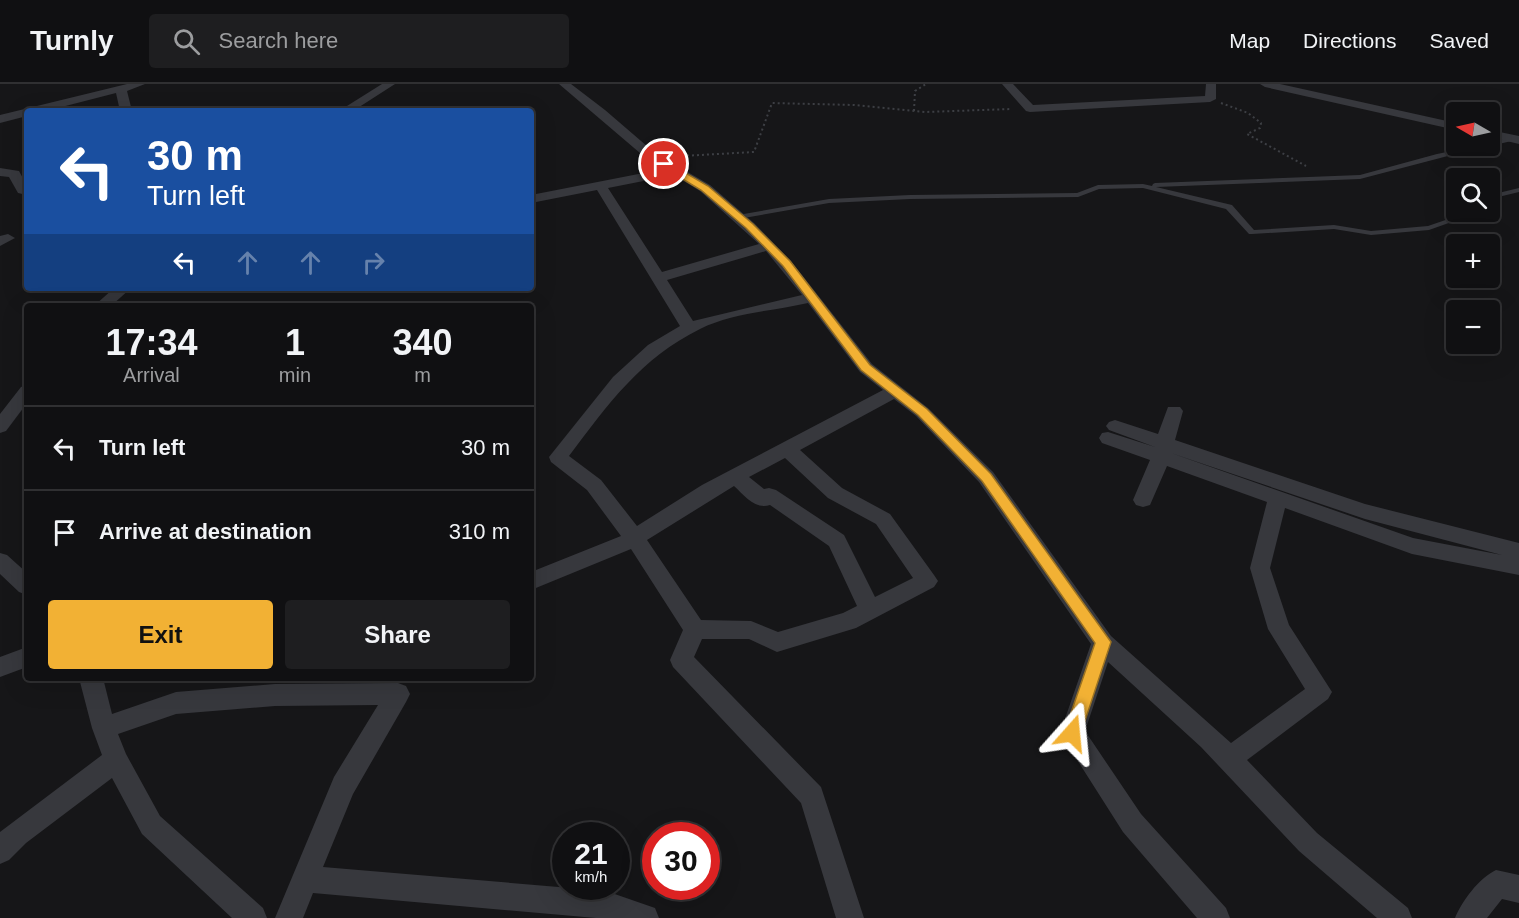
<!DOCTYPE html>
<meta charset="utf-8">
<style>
body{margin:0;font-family:Helvetica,sans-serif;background:#1e1e20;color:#f1f3f6;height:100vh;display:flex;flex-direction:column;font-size:22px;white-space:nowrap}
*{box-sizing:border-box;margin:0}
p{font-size:20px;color:#9c9d9f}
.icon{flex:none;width:33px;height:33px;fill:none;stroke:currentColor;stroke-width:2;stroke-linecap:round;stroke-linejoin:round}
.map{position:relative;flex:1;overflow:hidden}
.sheet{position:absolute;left:24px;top:219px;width:510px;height:378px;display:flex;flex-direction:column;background:#101012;border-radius:6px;box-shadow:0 6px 24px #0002,0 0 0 2px #303032}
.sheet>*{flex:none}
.hud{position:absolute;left:24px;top:24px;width:510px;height:183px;border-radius:6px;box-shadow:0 6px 24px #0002,0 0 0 2px #303032;background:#1a4fa0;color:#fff;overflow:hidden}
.needle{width:39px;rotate:279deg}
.controls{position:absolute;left:1446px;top:18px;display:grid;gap:12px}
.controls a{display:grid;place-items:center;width:54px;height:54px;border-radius:6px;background:#101012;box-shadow:0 6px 24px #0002,0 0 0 2px #303032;font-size:30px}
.speed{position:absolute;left:552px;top:738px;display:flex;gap:12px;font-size:30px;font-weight:700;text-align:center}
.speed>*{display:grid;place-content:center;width:78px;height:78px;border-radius:50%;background:#101012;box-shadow:0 6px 24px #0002,0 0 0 2px #303032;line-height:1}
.speed small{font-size:15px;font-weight:400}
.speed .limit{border:9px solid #d22;background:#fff;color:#111}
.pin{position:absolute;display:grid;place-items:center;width:51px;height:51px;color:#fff;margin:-26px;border:3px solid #fff;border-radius:50%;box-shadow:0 2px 6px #0007}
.me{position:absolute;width:66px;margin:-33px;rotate:18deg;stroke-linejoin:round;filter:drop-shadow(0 0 4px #0008)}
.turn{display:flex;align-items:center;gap:21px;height:126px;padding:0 24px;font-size:27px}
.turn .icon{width:78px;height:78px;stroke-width:2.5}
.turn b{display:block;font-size:42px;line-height:51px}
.lanes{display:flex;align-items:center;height:57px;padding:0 24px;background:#0003;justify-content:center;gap:30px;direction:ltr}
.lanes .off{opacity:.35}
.eta{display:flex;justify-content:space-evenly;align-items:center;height:102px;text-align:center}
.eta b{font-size:36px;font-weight:700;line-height:42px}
.button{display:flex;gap:12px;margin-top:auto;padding:12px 24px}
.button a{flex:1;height:69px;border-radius:6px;background:#f2b134;color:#111;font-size:24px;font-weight:700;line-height:69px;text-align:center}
.button a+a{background:#1e1e20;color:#f1f3f6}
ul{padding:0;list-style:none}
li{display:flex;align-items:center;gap:18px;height:84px;padding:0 24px;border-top:2px solid #303032}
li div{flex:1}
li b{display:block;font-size:22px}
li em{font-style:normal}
header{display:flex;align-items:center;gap:36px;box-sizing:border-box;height:84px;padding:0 30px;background:#101012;border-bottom:2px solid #303032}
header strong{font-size:28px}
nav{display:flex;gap:33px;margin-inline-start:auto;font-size:21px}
.search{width:420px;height:54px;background:#1e1e20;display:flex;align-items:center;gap:15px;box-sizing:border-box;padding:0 21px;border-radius:6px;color:#9c9d9f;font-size:22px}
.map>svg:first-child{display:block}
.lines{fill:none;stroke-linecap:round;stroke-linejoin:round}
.path{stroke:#3d3f44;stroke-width:2;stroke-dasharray:2 3;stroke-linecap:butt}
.lane{fill:#37383d;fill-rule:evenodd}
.street{fill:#37383d;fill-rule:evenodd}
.route{fill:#f2b134;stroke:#9d7322;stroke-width:1.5}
</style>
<header>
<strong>Turnly</strong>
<div class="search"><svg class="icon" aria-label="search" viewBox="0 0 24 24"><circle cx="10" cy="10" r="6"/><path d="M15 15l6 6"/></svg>Search here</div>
<nav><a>Map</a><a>Directions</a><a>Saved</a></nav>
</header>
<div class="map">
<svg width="1519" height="834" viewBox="0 0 1519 834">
<rect width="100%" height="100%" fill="#161618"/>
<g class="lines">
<!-- path -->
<path class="path" d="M 1221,19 L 1248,29 L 1261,39 L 1260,44 L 1247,50 L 1306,82
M 914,27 L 915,7 L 926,0
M 682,72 L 754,68 L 772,19 L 854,21 L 925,28 L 1011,25"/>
<!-- lane -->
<path class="lane" d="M 1514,53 L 1516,54 L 1516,56 L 1490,62 L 1488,62 L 1490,58 Z
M 1476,62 L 1486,62 L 1360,95 L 1156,103 L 1232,121 L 1254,146 L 1334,141 L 1371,147 L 1428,142 L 1466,129 L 1466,128 L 1472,128 L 1474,130 L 1429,146 L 1371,151 L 1334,145 L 1252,150 L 1249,150 L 1226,125 L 1143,104 L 1099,105 L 1078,113 L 910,115 L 829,119 L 738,135 L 734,133 L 738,131 L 829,115 L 910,111 L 1077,109 L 1098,101 L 1143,100 L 1152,102 L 1153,100 L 1155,99 L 1360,91 L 1437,70 Z
M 1519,104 L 1519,108 L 1490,115 L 1490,111 Z"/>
<!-- street -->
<path class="street" d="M 127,0 L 145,0 L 127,7 L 132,27 L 120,27 L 116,9 L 46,27 L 27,27 L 27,32 L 0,39 L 0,31 Z
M 382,0 L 395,0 L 353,27 L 339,27 Z
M 559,0 L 571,0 L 605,26 L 655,69 L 710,101 L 754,139 L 791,177 L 872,280 L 928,324 L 993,388 L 1111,552 L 1231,659 L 1305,605 L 1268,545 L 1250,484 L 1267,418 L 1167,382 L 1150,421 L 1143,423 L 1136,421 L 1133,416 L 1150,376 L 1102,359 L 1099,354 L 1102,349 L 1108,348 L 1155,363 L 1109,346 L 1106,342 L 1109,338 L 1115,336 L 1158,350 L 1168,323 L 1180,323 L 1183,327 L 1175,356 L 1365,420 L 1519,459 L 1519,491 L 1412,470 L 1285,424 L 1270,484 L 1289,541 L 1332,608 L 1328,615 L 1247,676 L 1317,749 L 1408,824 L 1412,834 L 1377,834 L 1299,767 L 1201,663 L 1108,578 L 1085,647 L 1141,730 L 1226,824 L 1230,834 L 1197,834 L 1123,748 L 1060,649 L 1091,560 L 979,398 L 916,332 L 894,315 L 800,366 L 842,404 L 890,430 L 934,491 L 938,497 L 934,503 L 856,544 L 777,568 L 749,555 L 702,555 L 694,573 L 821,703 L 864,834 L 836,834 L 801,719 L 673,583 L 670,576 L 683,546 L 631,465 L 531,506 L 531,488 L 621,452 L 587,406 L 551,378 L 549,373 L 613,293 L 648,261 L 680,242 L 597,106 L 531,119 L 531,111 L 664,85 L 647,75 ZM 674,91 L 700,107 L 759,160 L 662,188 L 608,104 ZM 766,167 L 802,211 L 693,237 L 667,196 ZM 808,219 L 860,288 L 883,306 L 702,401 L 637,442 L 601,396 L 569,372 C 608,320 641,274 700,245 C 732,229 773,227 808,219 ZM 1171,369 L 1365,435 L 1502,471 L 1413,454 ZM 785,374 L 828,414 L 876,440 L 913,494 L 875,513 L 844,451 L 776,406 L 769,404 L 764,405 L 749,393 ZM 734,402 C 744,411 755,426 770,421 L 829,462 L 857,522 L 843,529 L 778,548 L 751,537 L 701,536 L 647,456 Z
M 1002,0 L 1013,0 L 1033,21 L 1205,12 L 1206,0 L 1216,0 L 1216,15 L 1210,18 L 1030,28 L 1026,27 Z
M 1260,0 L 1280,0 L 1456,39 L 1456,46 L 1265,3 Z
M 1490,46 L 1519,52 L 1519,60 L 1490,53 Z
M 0,84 L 19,87 L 27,102 L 27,111 L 18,109 L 9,93 L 0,92 Z
M 8,150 L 15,154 L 0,162 L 0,152 Z
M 114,204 L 131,204 L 111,222 L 94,222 Z
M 27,301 L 27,319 L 6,347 L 0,349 L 0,330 L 21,303 Z
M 0,469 L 7,471 L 27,489 L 27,511 L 19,508 L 0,490 Z
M 27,563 L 27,583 L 0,593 L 0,573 Z
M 79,594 L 103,594 L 112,630 L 176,608 L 275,600 L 398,599 L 406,602 L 410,610 L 406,618 L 353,710 L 323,783 L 606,807 L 655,824 L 659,834 L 596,834 L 313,809 L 303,834 L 275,834 L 334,693 L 378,621 L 275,622 L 176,630 L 118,650 L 126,670 L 160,732 L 263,824 L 267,834 L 232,834 L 142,750 L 112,694 L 26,759 L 9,776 L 0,780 L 0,748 L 102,671 L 92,644 Z
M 1496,786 L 1519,791 L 1519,819 L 1502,815 L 1487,834 L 1455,834 C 1462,817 1479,794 1496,786 Z"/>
</g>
<!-- route -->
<path class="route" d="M 661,78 L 667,78 L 708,102 L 753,140 L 790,177 L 870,281 L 927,325 L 991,390 L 1111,558 L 1079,655 L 1072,657 L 1066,655 L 1064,649 L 1095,559 L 982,397 L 918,331 L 861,286 L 783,182 L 746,144 L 701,106 L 661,82 Z"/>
</svg>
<div class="controls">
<a><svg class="needle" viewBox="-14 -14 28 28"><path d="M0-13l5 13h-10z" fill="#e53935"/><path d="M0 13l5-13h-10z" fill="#9c9d9f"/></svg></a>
<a><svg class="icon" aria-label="search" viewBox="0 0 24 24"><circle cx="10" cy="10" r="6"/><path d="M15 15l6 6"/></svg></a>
<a>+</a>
<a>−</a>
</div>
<div class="speed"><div>21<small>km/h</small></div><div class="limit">30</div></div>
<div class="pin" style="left:664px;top:80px;background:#d93025"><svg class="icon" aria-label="arrive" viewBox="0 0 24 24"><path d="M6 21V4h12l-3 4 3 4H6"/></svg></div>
<svg class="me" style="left:1072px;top:649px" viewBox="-20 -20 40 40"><path d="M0-17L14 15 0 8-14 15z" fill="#f2b134" stroke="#fff" stroke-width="4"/></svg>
<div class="hud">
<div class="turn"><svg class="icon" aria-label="left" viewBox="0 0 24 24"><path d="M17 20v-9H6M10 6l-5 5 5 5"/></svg><div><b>30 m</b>Turn left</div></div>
<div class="lanes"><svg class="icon" aria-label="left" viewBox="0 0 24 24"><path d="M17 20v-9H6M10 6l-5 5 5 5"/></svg><svg class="icon off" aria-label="ahead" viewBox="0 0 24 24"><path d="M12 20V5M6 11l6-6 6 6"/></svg><svg class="icon off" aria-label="ahead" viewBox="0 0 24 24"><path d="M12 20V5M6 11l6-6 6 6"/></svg><svg class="icon off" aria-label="right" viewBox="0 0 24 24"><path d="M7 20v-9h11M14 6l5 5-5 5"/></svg></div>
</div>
<section class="sheet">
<div class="eta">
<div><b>17:34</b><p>Arrival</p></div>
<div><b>1</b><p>min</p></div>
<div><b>340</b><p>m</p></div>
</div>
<ul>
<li><svg class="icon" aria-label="left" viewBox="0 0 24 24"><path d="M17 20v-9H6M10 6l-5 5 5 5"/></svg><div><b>Turn left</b></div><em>30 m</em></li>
<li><svg class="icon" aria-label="arrive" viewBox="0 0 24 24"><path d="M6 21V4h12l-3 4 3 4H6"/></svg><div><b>Arrive at destination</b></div><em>310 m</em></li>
</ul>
<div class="button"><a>Exit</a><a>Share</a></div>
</section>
</div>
